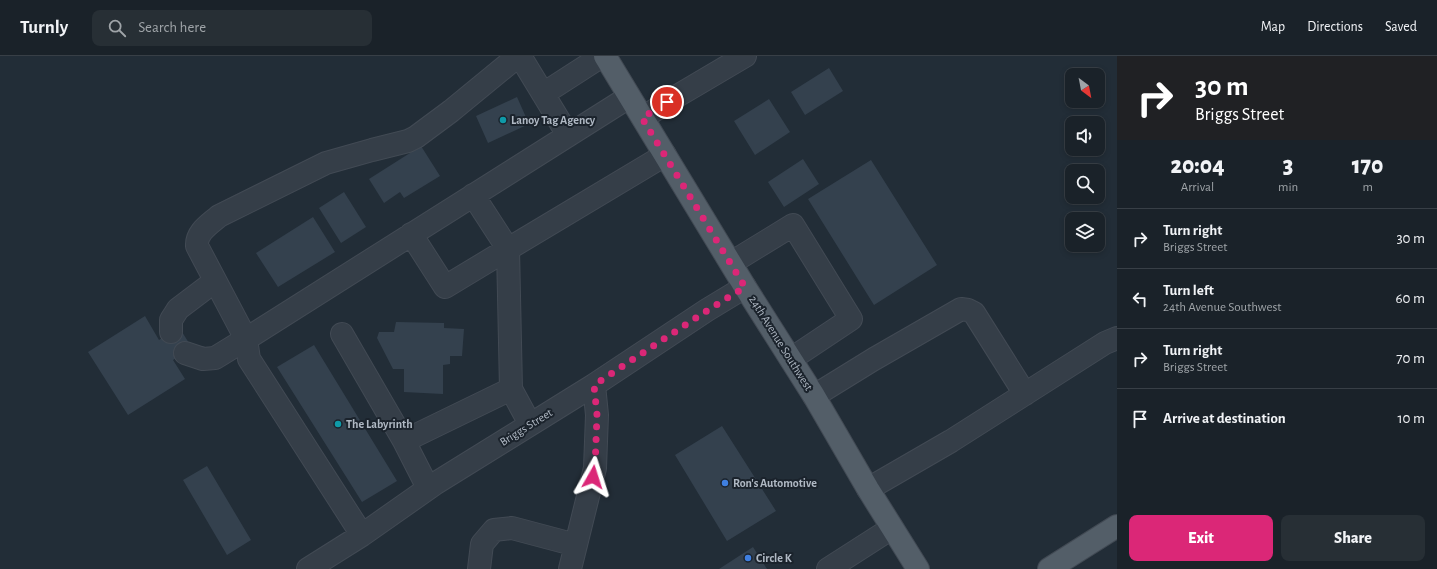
<!DOCTYPE html>
<style>
body{margin:0;font-family:"Alegreya Sans",sans-serif;background:#272f35;color:#f1f3f6;height:100vh;display:flex;flex-direction:column;font-size:15px;white-space:nowrap}
*{box-sizing:border-box;margin:0}
p{font-size:13px;color:#9fa4a8}
.icon{flex:none;width:22px;height:22px;fill:none;stroke:currentColor;stroke-width:2;stroke-linecap:round;stroke-linejoin:round}
.map{position:relative;flex:1;overflow:hidden}
.drawer{display:flex;flex-direction:column;background:#1a2229;width:320px}
.drawer>*{flex:none}
.banner{background:#202124;color:#fff;overflow:hidden}
.needle{width:26px;rotate:148deg}
.controls{position:absolute;left:1065px;top:12px;display:grid;gap:8px}
.controls a{display:grid;place-items:center;width:40px;height:40px;border-radius:8px;background:#1a2229;box-shadow:0 2px 6px #0003,0 0 0 1px #383f46;font-size:20px}
.pin{position:absolute;display:grid;place-items:center;width:34px;height:34px;color:#fff;margin:-17px;border:2px solid #fff;border-radius:50%;box-shadow:0 1px 4px #0007}
.me{position:absolute;width:44px;margin:-22px;rotate:6deg;stroke-linejoin:round;filter:drop-shadow(0 0 3px #0008)}
.turn{display:flex;align-items:center;gap:14px;height:84px;padding:0 12px;font-size:18px}
.turn .icon{width:52px;height:52px;stroke-width:2.5}
.turn b{display:block;font-size:28px;line-height:34px}
.eta{display:flex;justify-content:space-evenly;align-items:center;height:68px;text-align:center}
.eta b{font-size:24px;font-weight:800;line-height:28px}
.button{display:flex;gap:8px;margin-top:auto;padding:8px 12px}
.button a{flex:1;height:46px;border-radius:8px;background:#db2777;color:#fff;font-size:16px;font-weight:800;line-height:46px;text-align:center}
.button a+a{background:#272f35;color:#f1f3f6}
ul{padding:0;list-style:none}
li{display:flex;align-items:center;gap:12px;height:60px;padding:0 12px;border-top:1px solid #383f46}
li div{flex:1}
li b{display:block;font-size:15px}
li em{font-style:normal}
header{display:flex;align-items:center;gap:24px;box-sizing:border-box;height:56px;padding:0 20px;background:#1a2229;border-bottom:1px solid #383f46}
header strong{font-size:19px}
nav{display:flex;gap:22px;margin-inline-start:auto;font-size:14px}
.search{width:280px;height:36px;background:#272f35;display:flex;align-items:center;gap:10px;box-sizing:border-box;padding:0 14px;border-radius:8px;color:#9fa4a8;font-size:15px}
main{display:flex;flex:1;min-height:0}
.map>svg:first-child{display:block}
.building{fill:#34414e}
.lines{fill:none;stroke-linecap:round;stroke-linejoin:round}
.minor-casing{stroke:#424a54;stroke-width:24}
.major-casing{stroke:#424a54;stroke-width:24}
.minor{stroke:#353e48;stroke-width:22}
.major{stroke:#535e68;stroke-width:22}
.route{stroke:#db2777;stroke-width:7;stroke-dasharray:0 12.6}
.culture-dot{fill:#0f9aa8;stroke:#1b232c;stroke-width:1.5}
.shop-dot{fill:#3f7fe0;stroke:#1b232c;stroke-width:1.5}
.labels{text-anchor:middle;dominant-baseline:central;stroke-width:4;stroke-linejoin:round;paint-order:stroke}
.poi-label{font-size:12px;font-weight:bold;fill:#b0b9c4;stroke:#1b232c;text-anchor:start}
.street-label{font-size:12px;fill:#b0b9c4;stroke:#1b232c}
</style>
<header>
<strong>Turnly</strong>
<div class="search"><svg class="icon" aria-label="search" viewBox="0 0 24 24"><circle cx="10" cy="10" r="6"/><path d="M15 15l6 6"/></svg>Search here</div>
<nav><a>Map</a><a>Directions</a><a>Saved</a></nav>
</header>
<main>
<div class="map">
<svg width="1117" height="513" viewBox="0 0 1117 513">
<rect width="100%" height="100%" fill="#222d37"/>
<!-- building -->
<path class="building" d="M 829,12 L 843,35 L 805,59 L 791,36 Z
M 517,41 L 529,68 L 488,87 L 476,60 Z
M 769,43 L 790,76 L 755,99 L 734,65 Z
M 421,90 L 440,120 L 404,142 L 400,136 L 384,147 L 369,123 Z
M 803,103 L 819,128 L 784,151 L 768,126 Z
M 871,104 L 937,209 L 874,249 L 808,143 Z
M 344,136 L 366,171 L 341,187 L 319,152 Z
M 313,161 L 335,196 L 278,231 L 256,197 Z
M 145,260 L 159,284 L 179,271 L 192,292 L 173,304 L 185,323 L 128,359 L 88,296 Z
M 396,266 L 444,267 L 444,272 L 464,273 L 462,300 L 450,300 L 450,308 L 443,309 L 443,338 L 404,336 L 404,313 L 393,313 L 377,282 L 379,276 L 394,276 Z
M 314,289 L 397,425 L 362,446 L 277,311 Z
M 722,370 L 776,455 L 727,485 L 675,399 Z
M 207,410 L 251,484 L 227,499 L 183,424 Z
M 753,491 L 767,513 L 719,513 Z"/>
<g class="lines">
<!-- minor casing -->
<g class="minor-casing">
<path id="minor" d="M 520,0 L 568,79
M 543,38 L 602,0
M 643,62 L 667,46 L 745,0
M 411,178 L 445,231 L 508,193 L 473,139
M 731,207 L 793,169 L 851,263 L 791,303
M 171,276 L 171,264 L 178,253 L 215,225
M 342,278 L 404,385
M 185,297 L 203,303 L 215,302 L 246,283 L 197,190 C 196,176 210,168 219,160 L 326,107 L 372,94 L 408,85 L 416,81 L 451,55 L 518,0
M 814,340 L 874,303 L 961,253 L 968,254 L 974,257 L 1025,338
M 530,368 L 511,333 L 508,193 L 665,99
M 428,432 L 404,385 L 511,333
M 868,433 L 951,385 L 1105,287 L 1117,282
M 362,479 L 249,303 L 246,283 L 629,41
M 308,513 L 362,479 L 436,427 L 594,329 L 707,254 L 745,231
M 479,513 L 482,488 L 494,474 L 512,472 L 576,489
M 570,513 L 595,412 L 597,359 L 594,329
M 828,513 L 892,472"/>
</g>
<!-- major casing -->
<g class="major-casing">
<path id="major" d="M 605,0 L 745,231 L 814,340 L 868,433 L 918,513
M 1049,513 L 1117,470"/>
</g>
<!-- minor -->
<use href="#minor" class="minor"/>
<!-- major -->
<use href="#major" class="major"/>
</g>
<g class="lines">
<!-- route -->
<path class="route" d="M 593,421 L 595,412 L 597,359 L 594,329 L 708,254 L 745,231 L 642,62 L 667,46"/>
</g>
<!-- markers -->
<g class="culture-dot">
<circle cx="503" cy="64" r="4"/>
<circle cx="338" cy="368" r="4"/>
</g>
<g class="shop-dot">
<circle cx="725" cy="427" r="4"/>
<circle cx="748" cy="502" r="4"/>
</g>
<g class="labels">
<!-- poi labels -->
<g class="poi-label">
<text x="511" y="64">Lanoy Tag Agency</text>
<text x="346" y="368">The Labyrinth</text>
<text x="733" y="427">Ron's Automotive</text>
<text x="756" y="502">Circle K</text>
</g>
<!-- street labels -->
<g class="street-label">
<text transform="translate(781 287) rotate(58)">24th Avenue Southwest</text>
<text transform="translate(526 371) rotate(-32)">Briggs Street</text>
</g>
</g>
</svg>
<div class="controls">
<a><svg class="needle" viewBox="-14 -14 28 28"><path d="M0-13l5 13h-10z" fill="#e53935"/><path d="M0 13l5-13h-10z" fill="#9fa4a8"/></svg></a>
<a><svg class="icon" aria-label="sound" viewBox="0 0 24 24"><path d="M4 9h4l5-4v14l-5-4H4zM17 9q2 3 0 6"/></svg></a>
<a><svg class="icon" aria-label="search" viewBox="0 0 24 24"><circle cx="10" cy="10" r="6"/><path d="M15 15l6 6"/></svg></a>
<a><svg class="icon" aria-label="layers" viewBox="0 0 24 24"><path d="M12 4l9 5-9 5-9-5zM3 14l9 5 9-5"/></svg></a>
</div>
<div class="pin" style="left:667px;top:46px;background:#d93025"><svg class="icon" aria-label="arrive" viewBox="0 0 24 24"><path d="M6 21V4h12l-3 4 3 4H6"/></svg></div>
<svg class="me" style="left:593px;top:421px" viewBox="-20 -20 40 40"><path d="M0-17L14 15 0 8-14 15z" fill="#db2777" stroke="#fff" stroke-width="4"/></svg>
</div>
<section class="drawer">
<div class="banner">
<div class="turn"><svg class="icon" aria-label="right" viewBox="0 0 24 24"><path d="M7 20v-9h11M14 6l5 5-5 5"/></svg><div><b>30 m</b>Briggs Street</div></div>
</div>
<div class="eta">
<div><b>20:04</b><p>Arrival</p></div>
<div><b>3</b><p>min</p></div>
<div><b>170</b><p>m</p></div>
</div>
<ul>
<li><svg class="icon" aria-label="right" viewBox="0 0 24 24"><path d="M7 20v-9h11M14 6l5 5-5 5"/></svg><div><b>Turn right</b><p>Briggs Street</p></div><em>30 m</em></li>
<li><svg class="icon" aria-label="left" viewBox="0 0 24 24"><path d="M17 20v-9H6M10 6l-5 5 5 5"/></svg><div><b>Turn left</b><p>24th Avenue Southwest</p></div><em>60 m</em></li>
<li><svg class="icon" aria-label="right" viewBox="0 0 24 24"><path d="M7 20v-9h11M14 6l5 5-5 5"/></svg><div><b>Turn right</b><p>Briggs Street</p></div><em>70 m</em></li>
<li><svg class="icon" aria-label="arrive" viewBox="0 0 24 24"><path d="M6 21V4h12l-3 4 3 4H6"/></svg><div><b>Arrive at destination</b></div><em>10 m</em></li>
</ul>
<div class="button"><a>Exit</a><a>Share</a></div>
</section>
</main>
